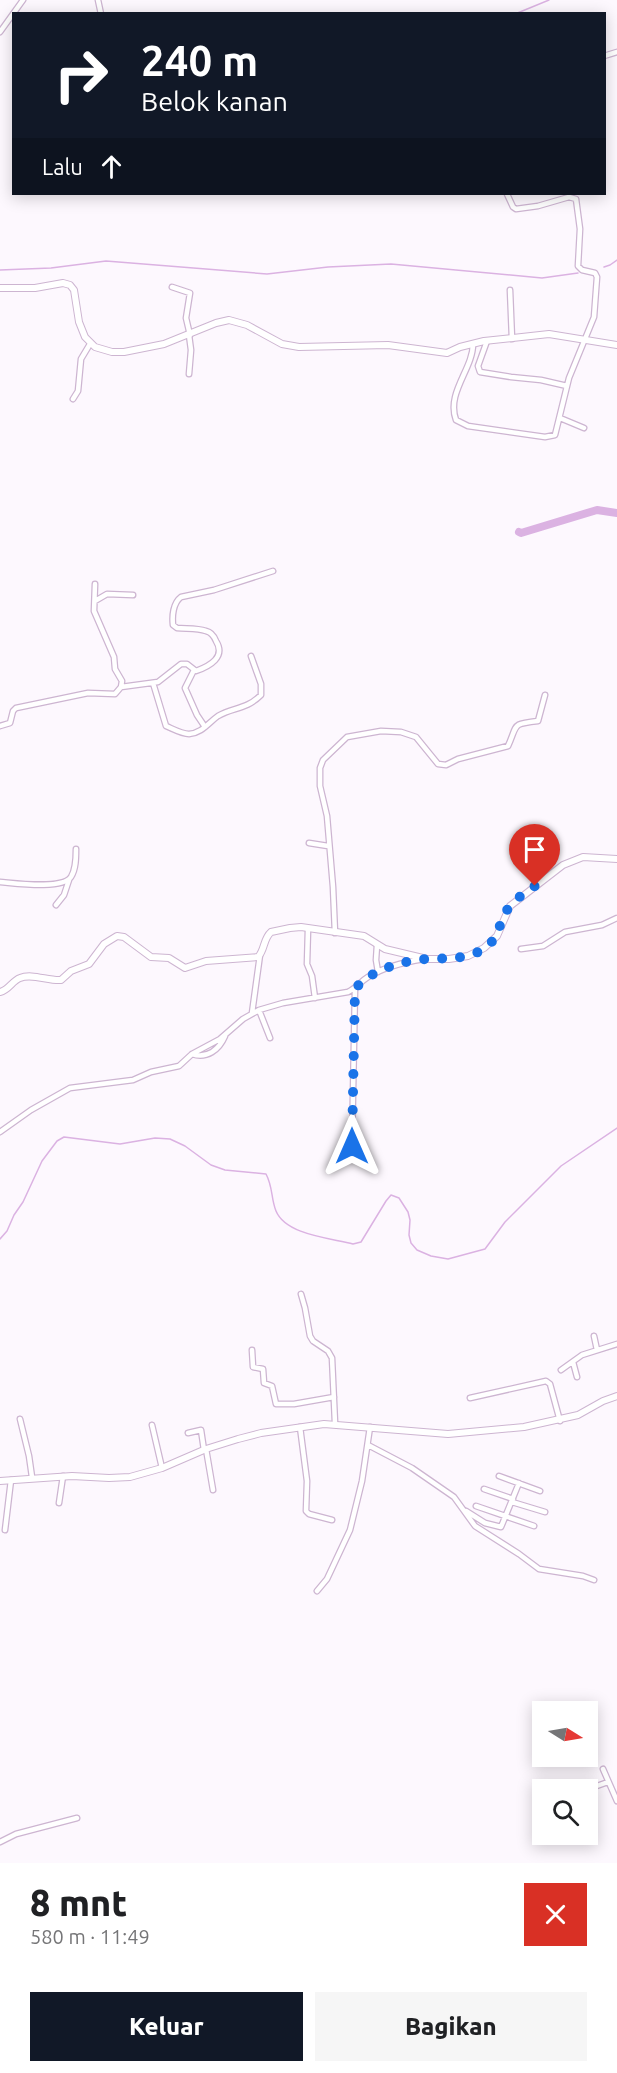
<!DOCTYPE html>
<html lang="id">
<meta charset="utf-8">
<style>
body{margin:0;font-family:Ubuntu,sans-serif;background:#f6f6f6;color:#202124;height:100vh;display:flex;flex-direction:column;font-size:22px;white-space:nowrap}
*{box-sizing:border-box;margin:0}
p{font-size:20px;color:#757577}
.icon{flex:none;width:33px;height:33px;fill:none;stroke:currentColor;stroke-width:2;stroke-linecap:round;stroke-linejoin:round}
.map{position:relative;height:1863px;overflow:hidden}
.sheet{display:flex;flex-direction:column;background:#fff;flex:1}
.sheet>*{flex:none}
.banner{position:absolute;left:12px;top:12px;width:594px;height:183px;border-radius:0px;box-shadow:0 3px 15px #0003;background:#111827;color:#fff;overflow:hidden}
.needle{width:39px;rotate:101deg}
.tools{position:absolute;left:532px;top:1701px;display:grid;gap:12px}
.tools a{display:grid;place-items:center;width:66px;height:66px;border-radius:0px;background:#fff;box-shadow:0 3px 15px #0003;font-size:30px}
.pin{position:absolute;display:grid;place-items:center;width:51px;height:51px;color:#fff;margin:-62px -26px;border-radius:50% 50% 50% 0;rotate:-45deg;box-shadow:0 0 6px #0007}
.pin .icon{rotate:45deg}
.me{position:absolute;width:66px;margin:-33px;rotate:0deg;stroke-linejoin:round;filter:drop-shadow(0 0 4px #0008)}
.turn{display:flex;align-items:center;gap:21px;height:126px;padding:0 30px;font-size:27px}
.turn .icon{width:78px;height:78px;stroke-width:2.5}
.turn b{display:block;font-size:42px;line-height:51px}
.then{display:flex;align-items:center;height:57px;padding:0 30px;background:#0003;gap:12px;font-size:22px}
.round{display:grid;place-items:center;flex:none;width:63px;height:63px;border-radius:0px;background:#f6f6f6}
.summary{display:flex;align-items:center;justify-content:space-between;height:102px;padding:0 30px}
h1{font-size:36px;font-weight:800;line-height:45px}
.cta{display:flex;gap:12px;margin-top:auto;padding:12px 30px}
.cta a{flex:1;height:69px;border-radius:0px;background:#111827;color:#fff;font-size:24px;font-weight:800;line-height:69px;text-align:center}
.cta a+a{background:#f6f6f6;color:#202124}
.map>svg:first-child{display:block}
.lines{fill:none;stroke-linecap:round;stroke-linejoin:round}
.stream{stroke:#dbb2e2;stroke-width:1.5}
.river{stroke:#dbb2e2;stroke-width:8}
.street-casing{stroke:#cdb5d1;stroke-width:7}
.secondary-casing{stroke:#cdb5d1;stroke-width:8}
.street{stroke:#fff;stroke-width:4.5}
.secondary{stroke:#fff;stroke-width:6}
.route{stroke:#1a73e8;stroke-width:10;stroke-dasharray:0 18}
</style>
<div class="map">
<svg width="617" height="1863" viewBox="0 0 617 1863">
<rect width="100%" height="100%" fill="#fdf8fe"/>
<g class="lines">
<!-- stream -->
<path class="stream" d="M 515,14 L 549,0
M 604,267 L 610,265 L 617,260
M 0,270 L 51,268 L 106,261 L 267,274 L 328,267 L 391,264 L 542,278 L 578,273
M 0,1239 L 7,1231 L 14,1215 L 23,1202 L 42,1161 L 57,1141 L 64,1137 L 120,1144 L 155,1138 L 170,1139 L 185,1146 L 211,1165 L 225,1170 L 266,1174 C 273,1187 271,1199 276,1211 C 286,1235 330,1238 353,1244 L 361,1242 L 386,1201 L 391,1195 L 399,1198 L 408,1212 L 410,1220 L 409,1235 L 411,1243 L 417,1250 L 431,1256 L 448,1259 L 485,1249 L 505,1222 L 561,1166 L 617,1128"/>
<!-- river -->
<path class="river" d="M 519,532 L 521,533 L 597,510 L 617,513"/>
<!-- street casing -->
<g class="street-casing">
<path id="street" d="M 98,0 L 101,14
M 0,32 L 23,0
M 604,56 L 617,52
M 172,287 L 190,293 L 186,318 L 190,335
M 510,290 L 512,339
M 189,335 L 191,350 L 189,374
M 487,341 L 478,366 L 480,372 L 511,377 L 541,380 L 567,386
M 473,344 C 473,369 446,393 456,420 L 468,426 L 545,437 L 555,435 L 569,378 L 594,317 L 597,277 L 595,273 L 582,270 L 578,266 L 580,229 L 576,199 L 569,197 L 538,206 L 516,209 L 513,207 L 507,194
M 73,399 L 78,391 L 81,359 L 90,344
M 560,418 L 584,428
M 95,584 L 94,611 L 114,657 L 115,669 L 122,681 L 121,687
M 95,601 L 107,594 L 133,595
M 194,670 L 185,688 L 197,715 L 205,727
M 153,683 L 166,726 C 173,729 182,734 189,734 C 202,733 208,723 218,716 C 233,707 246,710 261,695 L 261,684 L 251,656
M 0,726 L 10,723 L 13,711 L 16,708 L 88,693 L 115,694 L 121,687 L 158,682 L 181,664 L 187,664 L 196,671 C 210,666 226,657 216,641 C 214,636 211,632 206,631 C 197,628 186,629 177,628 L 173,625 C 172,616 173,603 181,597 L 214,590 L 273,571
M 309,843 L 328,846
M 0,882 C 14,883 62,890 71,877 C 76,869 76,858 76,849
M 56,905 L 64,895 L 69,880
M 308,929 L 307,964 L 312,976 L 315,998
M 335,933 L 333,887 L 327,816 L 320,786 L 320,768 L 323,760 L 347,737 L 381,731 L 401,732 L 416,737 L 438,764 L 446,765 L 458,759 L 508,746 C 518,724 511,724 538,721 L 545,695
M 377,945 L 376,960 L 378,972
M 521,949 L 543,946 L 565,932 L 602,925 L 617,918
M 259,1010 L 270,1038
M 252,1013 L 260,955
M 192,1054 C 207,1059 219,1050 225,1036
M 0,1132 L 31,1110 L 70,1088 L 133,1080 L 151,1072 L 179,1066 L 192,1054 L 220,1039 L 243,1019 L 259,1010 L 283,1003 L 348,992 C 356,988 360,982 368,977 C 384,967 405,962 424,959
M 352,1146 L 355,989
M 301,1294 L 305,1308 L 310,1336 L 313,1341 L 328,1351 L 332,1358 L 335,1423
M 594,1336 L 597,1350
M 252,1350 L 253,1367 L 263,1369 L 264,1383 L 272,1386 L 276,1404 L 294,1404 L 334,1397
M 573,1362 L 577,1377
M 561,1370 L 582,1355 L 617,1344
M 470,1398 L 546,1381 L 550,1384 L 560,1421
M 20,1419 L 29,1456 L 32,1477
M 152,1425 L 162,1468
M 300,1427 L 307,1481 L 306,1511 L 309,1514 L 332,1520
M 188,1433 L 201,1430 L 204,1450
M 368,1445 L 412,1468 L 454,1497 L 475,1526 L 519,1554 L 539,1569 L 583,1576 L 594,1580
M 206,1449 L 213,1490
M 499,1476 L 540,1491
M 484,1489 L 513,1499
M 512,1502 L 545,1512
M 59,1503 L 63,1476
M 476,1506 L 534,1526
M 466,1511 L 485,1523 L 501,1527 L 519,1483
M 5,1530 L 11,1480
M 317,1591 L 327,1579 L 350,1530 L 362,1481 L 370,1427
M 603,1769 L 617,1801
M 594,1787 L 608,1782
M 0,1842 L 16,1834 L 77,1818"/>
</g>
<!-- secondary casing -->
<g class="secondary-casing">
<path id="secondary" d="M 0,288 L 35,288 L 63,283 L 70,285 L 74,290 L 79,322 L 85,337 L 95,347 L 112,352 L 124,352 L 164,344 L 216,323 L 229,320 L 247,325 L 282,344 L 299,347 L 388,345 L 447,353 L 460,347 L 484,341 L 549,334 L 617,345
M 0,992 C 9,990 12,981 20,978 C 32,973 48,981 61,980 L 71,971 L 89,964 L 104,944 L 117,936 L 124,937 L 151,957 L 169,958 L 185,968 L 206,961 L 258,957 C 265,950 263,939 271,932 L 290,928 L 301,927 L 364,936 L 385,949 L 427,959 L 449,959 L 468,956 L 484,948 L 497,936 L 510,906 L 563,865 L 583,857 L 617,859
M 0,1481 L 72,1476 L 109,1478 L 130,1477 L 162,1468 L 206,1449 L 238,1439 L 261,1433 L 324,1424 L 448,1434 L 524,1427 L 578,1415 L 603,1401 L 617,1396"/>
</g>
<!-- street -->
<use href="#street" class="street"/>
<!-- secondary -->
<use href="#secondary" class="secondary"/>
</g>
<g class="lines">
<!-- route -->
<path class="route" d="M 352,1146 L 355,989 C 371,970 401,961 426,959 C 443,958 459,960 476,953 C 504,940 495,924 510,906 C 516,898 527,892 535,886"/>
</g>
</svg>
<div class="tools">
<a><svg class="needle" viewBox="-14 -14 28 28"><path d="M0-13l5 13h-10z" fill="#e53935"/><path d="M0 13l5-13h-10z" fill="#757577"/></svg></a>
<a><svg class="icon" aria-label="search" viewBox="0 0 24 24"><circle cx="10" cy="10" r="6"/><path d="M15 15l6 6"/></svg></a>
</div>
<div class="pin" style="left:535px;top:886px;background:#d93025"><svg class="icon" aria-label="arrive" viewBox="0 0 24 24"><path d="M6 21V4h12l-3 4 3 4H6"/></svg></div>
<svg class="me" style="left:352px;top:1146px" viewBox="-20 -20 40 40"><path d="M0-17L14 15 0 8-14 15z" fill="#1a73e8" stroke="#fff" stroke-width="4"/></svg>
<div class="banner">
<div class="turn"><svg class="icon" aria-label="right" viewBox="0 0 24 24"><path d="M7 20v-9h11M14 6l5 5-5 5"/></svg><div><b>240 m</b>Belok kanan</div></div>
<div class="then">Lalu<svg class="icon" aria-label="ahead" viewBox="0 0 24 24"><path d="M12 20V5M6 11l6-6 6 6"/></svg></div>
</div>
</div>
<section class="sheet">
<div class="summary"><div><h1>8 mnt</h1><p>580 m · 11:49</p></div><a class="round" style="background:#d93025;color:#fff"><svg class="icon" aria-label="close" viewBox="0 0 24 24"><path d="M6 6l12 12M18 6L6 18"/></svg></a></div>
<div class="cta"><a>Keluar</a><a>Bagikan</a></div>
</section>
